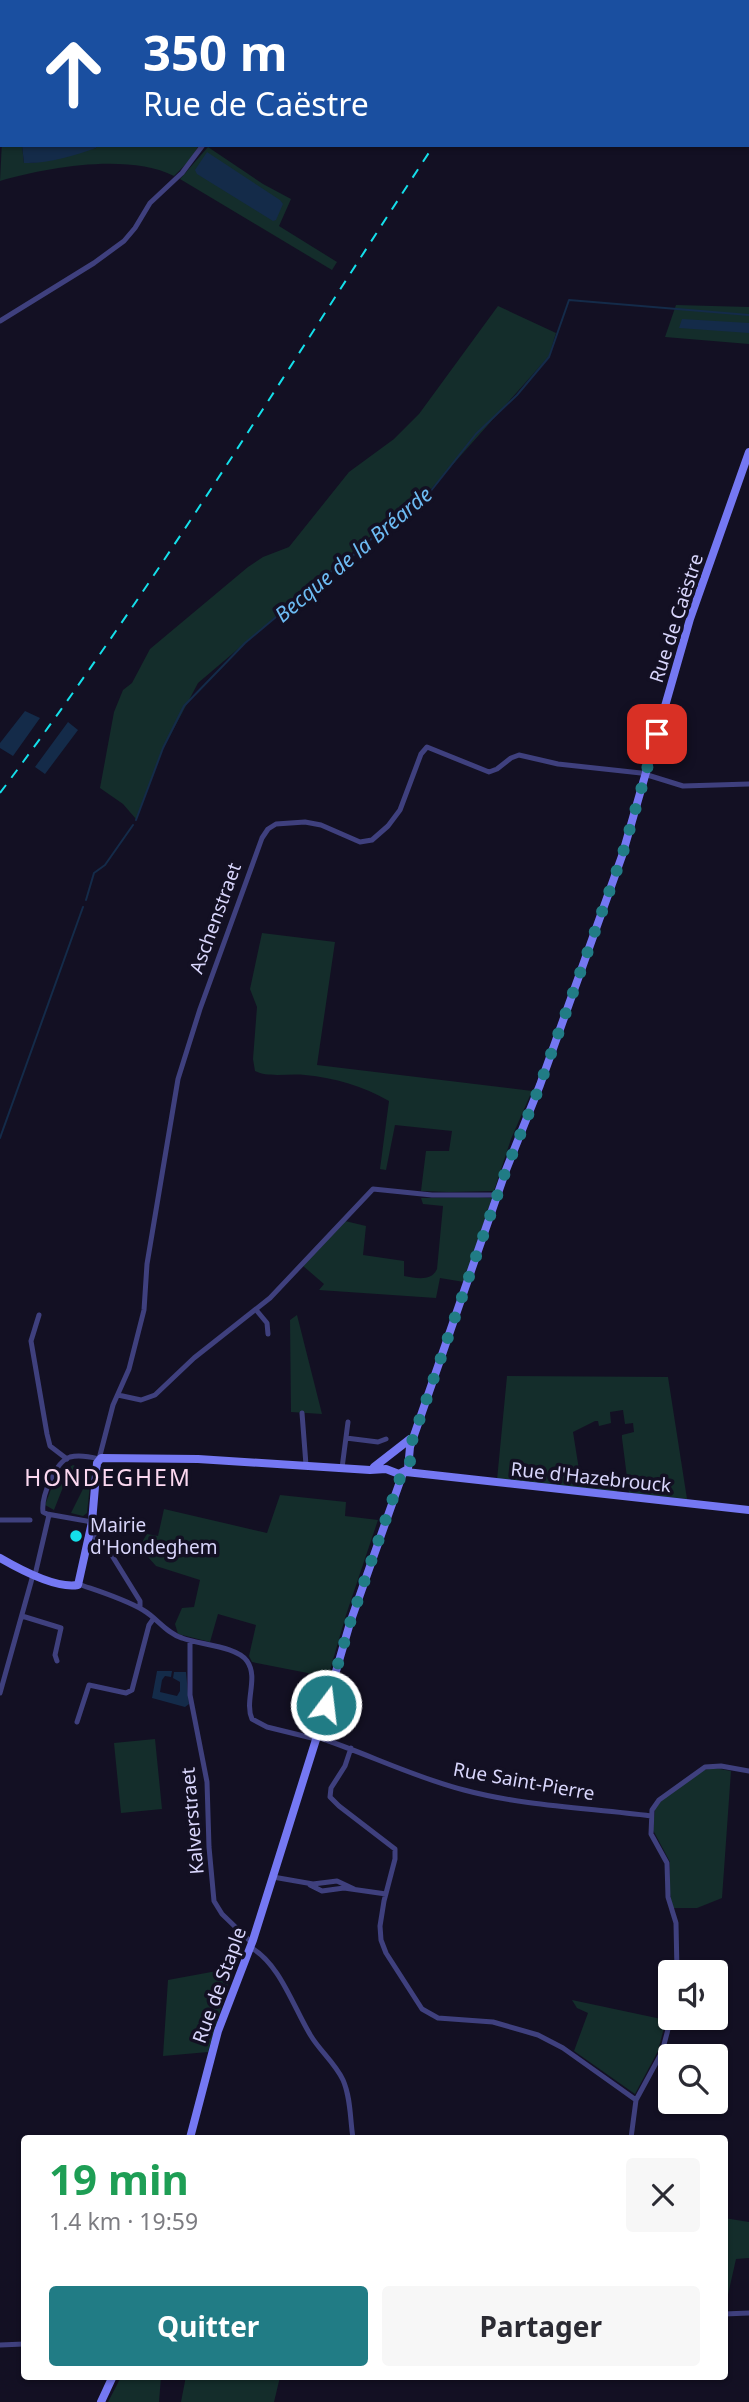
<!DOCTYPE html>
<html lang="fr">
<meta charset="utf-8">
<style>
body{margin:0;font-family:"Noto Sans",sans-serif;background:#f7f7f7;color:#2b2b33;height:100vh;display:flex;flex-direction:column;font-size:26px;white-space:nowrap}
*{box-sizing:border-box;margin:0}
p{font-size:23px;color:#7c7c81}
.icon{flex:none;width:38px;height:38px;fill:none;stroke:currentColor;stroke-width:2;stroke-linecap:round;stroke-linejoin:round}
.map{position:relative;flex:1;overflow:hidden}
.details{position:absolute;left:21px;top:2135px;width:707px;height:245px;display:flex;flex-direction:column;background:#fff;border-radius:7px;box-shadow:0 2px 5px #0004}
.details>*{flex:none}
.hud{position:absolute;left:0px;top:0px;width:749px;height:147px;box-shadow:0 2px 5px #0004;background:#1a4fa0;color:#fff;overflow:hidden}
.controls{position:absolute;left:658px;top:1960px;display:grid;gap:14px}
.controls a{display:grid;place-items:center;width:70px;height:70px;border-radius:7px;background:#fff;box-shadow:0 2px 5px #0004;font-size:35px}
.pin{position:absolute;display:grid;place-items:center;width:60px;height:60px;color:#fff;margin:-30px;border-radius:14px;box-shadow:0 4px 10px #0006}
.me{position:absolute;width:77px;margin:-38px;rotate:15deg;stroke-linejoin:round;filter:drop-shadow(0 0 5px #0008)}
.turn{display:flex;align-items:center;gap:24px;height:147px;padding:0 28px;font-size:32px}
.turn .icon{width:91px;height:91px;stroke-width:2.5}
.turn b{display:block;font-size:49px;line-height:60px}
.round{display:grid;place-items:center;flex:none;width:74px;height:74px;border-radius:7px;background:#f7f7f7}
.overview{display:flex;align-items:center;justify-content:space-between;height:119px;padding:0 28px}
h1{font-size:42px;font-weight:700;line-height:52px;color:#1e9e55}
.button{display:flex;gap:14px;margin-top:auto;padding:14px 28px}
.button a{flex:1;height:80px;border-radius:7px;background:#217c85;color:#fff;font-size:28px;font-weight:700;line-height:80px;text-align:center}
.button a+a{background:#f7f7f7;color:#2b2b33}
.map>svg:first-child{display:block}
.green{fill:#142d2b}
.water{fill:#142b49}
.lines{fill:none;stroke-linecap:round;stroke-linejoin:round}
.stream{stroke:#142b49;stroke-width:2}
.street{stroke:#3f407e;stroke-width:5}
.secondary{stroke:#7578f3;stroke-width:8}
.rail{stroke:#14dfea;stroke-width:2;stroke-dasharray:10 9;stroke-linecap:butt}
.route{stroke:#217c85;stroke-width:12;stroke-dasharray:0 21.6}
.poi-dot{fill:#14dfea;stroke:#131023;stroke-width:2.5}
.labels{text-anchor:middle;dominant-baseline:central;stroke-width:7;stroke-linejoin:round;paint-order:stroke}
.street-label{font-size:19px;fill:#d9d6fc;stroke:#131023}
.poi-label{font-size:19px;fill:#d9d6fc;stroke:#131023;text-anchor:start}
.water-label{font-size:21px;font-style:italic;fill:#6dbbf3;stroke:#131023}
.quarter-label{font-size:23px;letter-spacing:2px;fill:#fcd8f0;stroke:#131023}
</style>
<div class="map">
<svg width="749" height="2402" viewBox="0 0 749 2402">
<rect width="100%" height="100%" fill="#131023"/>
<!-- green -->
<path class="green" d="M 2,141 L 2,145 L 22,145 L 24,163 L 33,163 L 96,148 L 96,145 L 199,145 L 191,159 L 174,176 C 129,153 47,167 0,181 Z
M 208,147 L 263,184 L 291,199 L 279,226 L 337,262 L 332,270 L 180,179 Z
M 676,305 L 749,307 L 749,344 L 665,337 Z
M 498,306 L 556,333 L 549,356 L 416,506 L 397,514 L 198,683 L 163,749 L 136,819 L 123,804 L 100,788 L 114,712 L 123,690 L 132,683 L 150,649 L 248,567 L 263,557 L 289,547 L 349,472 L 394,439 L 419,414 Z
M 262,933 L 335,942 L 317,1065 L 532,1091 L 511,1139 L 494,1191 L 449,1192 L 421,1191 L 426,1151 L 449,1151 L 452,1131 L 395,1125 L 386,1170 L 380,1169 L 389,1101 C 363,1086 335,1078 305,1075 C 289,1073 269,1078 255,1071 L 253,1059 L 257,1007 L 250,989 Z
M 478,1197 L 492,1198 L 464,1282 L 440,1278 L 436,1298 L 319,1290 L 324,1284 L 302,1265 L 345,1221 L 366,1226 L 363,1255 L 404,1261 L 404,1276 C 416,1278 431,1282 437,1269 L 443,1206 L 423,1204 L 421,1198 Z
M 297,1315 L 322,1414 L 291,1412 L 290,1320 Z
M 507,1376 L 668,1377 L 687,1499 L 629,1493 L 622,1438 L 622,1435 L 634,1432 L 633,1423 L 625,1424 L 623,1410 L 610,1412 L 611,1423 L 599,1426 L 598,1421 L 595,1421 L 573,1432 L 580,1476 L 618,1474 L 617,1492 L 497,1480 Z
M 73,1465 L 90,1472 L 91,1476 L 87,1513 L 83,1516 L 71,1513 L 85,1485 L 67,1477 L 54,1510 L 45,1505 L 56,1476 Z
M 280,1495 L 346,1502 L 345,1516 L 378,1520 L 346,1615 L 328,1677 L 252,1662 L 249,1656 L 256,1625 L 218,1614 L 210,1642 L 178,1634 L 175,1624 L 182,1608 L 194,1607 L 200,1580 L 156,1566 L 139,1547 L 147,1534 L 158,1536 L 164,1509 L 267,1533 Z
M 155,1739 L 162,1809 L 121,1813 L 114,1743 Z
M 714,1768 L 731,1771 L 722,1898 L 697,1908 L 673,1908 L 670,1894 L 670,1862 L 653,1830 L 655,1809 L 662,1800 L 698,1773 L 704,1770 Z
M 233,1968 L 208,2052 L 163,2056 L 168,1980 Z
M 572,2000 L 666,2020 L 658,2051 L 635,2094 L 574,2051 L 588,2013 L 577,2008 Z
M 724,2218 L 749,2222 L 749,2258 L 736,2259 L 725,2308 Z
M 186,2376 L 280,2376 L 280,2377 L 274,2402 L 181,2402 Z
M 121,2377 L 161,2377 L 159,2402 L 108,2402 Z"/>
<!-- water -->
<path class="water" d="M 22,145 L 96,145 L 96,148 C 74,156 47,164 24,163 Z
M 207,152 L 280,200 L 283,204 L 276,220 L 273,221 L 197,174 L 195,170 Z
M 682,319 L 749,323 L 749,333 L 679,328 Z
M 25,711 L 40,718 L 13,756 L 0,748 L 0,743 Z
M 68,722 L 78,730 L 45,774 L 35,767 Z
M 157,1671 L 172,1671 L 171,1677 L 165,1676 L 162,1680 L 160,1692 L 177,1696 L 180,1691 L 180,1682 L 173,1678 L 174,1672 L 186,1672 L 189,1704 L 185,1707 L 152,1698 Z"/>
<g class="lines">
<!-- stream -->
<path class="stream" d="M 136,820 L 163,748 L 184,706 L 245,643 L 326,575 L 348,560 L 398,515 L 430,492 L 476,434 L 517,395 L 549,357 L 569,300 L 749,315
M 86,900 L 94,873 L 105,865 L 133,825
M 0,1138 L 83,907"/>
<!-- street -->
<path class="street" d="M 283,2 L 284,0
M 0,321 L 94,263 L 124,241 L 135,228 L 150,203 L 182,173 L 203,145
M 257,1311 L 267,1323 L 268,1334
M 39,1315 L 31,1341 L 47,1434 L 50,1446 L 67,1459
M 118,1395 L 141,1400 L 155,1395 L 194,1358 L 270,1298 L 373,1189 L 432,1195 L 497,1195
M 302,1413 L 306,1465
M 346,1438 L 378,1442 L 386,1439
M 342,1468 L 348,1422
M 0,1520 L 30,1520
M 92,1522 L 47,1514 L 43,1512 C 41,1497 55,1462 70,1457 C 78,1455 91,1457 99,1459 L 113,1405 L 129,1369 L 144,1310 L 147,1264 L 178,1079 L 200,1009 L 262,838 L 268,829 L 276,824 L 305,822 L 321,825 L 360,842 L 372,840 L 388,826 L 400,810 L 421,754 L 427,747 L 489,772 L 497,769 L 511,758 L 519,755 L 558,764 L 641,773 L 683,786 L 749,784
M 89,1535 L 103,1541 L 140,1601 L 140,1608
M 35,1575 L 49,1515
M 78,1584 C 101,1592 122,1598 143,1610 C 157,1618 166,1633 182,1638 C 200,1645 236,1646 247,1661 C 259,1678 244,1701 252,1719 L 267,1727 L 316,1739
M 22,1616 L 61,1628 L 55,1655 L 57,1661
M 190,1641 L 190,1695 L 207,1782 L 209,1847 L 214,1901 L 222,1914 L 252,1943
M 0,1693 L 33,1575
M 77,1722 L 89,1685 L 126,1693 L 132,1690 L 149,1625 L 154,1618
M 317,1737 C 366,1753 413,1777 464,1790 C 524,1806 589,1808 651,1816
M 351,1748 L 345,1766 L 331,1788 L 330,1797 L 339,1806 L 395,1849 L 395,1859 L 384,1901 L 380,1926 L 381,1940 L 386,1953 L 422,2009 L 438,2018 L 493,2022 L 538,2035 L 563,2048 L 636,2100
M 273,1877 L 313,1884 L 337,1881 L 354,1889
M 310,1885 L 322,1891 L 344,1888 L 386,1894
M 250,1947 C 280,1963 294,2009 311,2036 C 320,2051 335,2063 343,2080 C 351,2098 350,2120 353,2138
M 677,1972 L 676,1923 L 668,1897 L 667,1863 L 651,1834 L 652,1810 L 659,1800 L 705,1767 L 721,1766 L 749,1771
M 631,2138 L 636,2100 L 662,2052 L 671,2018
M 724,2314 L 749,2313
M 0,2345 L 24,2344"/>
<!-- secondary -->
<path class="secondary" d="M 374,1467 L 410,1439
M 406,1472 L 749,1510
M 0,1558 C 19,1569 56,1589 78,1585 L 92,1522 L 97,1463 L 101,1458 L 198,1459 L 370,1470 L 386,1469 L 399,1474 L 408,1469 L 410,1447 L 506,1170 L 540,1085 L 622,856 L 690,619 L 749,452
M 190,2138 L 218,2031 L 253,1940 L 319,1730 L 350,1623 L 403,1473
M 101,2402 L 113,2376"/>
<!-- rail -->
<path class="rail" d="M 530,2 L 532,0
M 0,793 C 156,585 291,362 434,145"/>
</g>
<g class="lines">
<!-- route -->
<path class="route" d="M 326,1705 L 350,1623 L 400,1478 L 410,1466 L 410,1447 L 506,1170 L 537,1093 L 622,856 L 657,734"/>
</g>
<!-- markers -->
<circle class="poi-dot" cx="76" cy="1536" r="7"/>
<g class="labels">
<!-- street labels -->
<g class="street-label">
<text transform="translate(676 618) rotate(-72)">Rue de Caëstre</text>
<text transform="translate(215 918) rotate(-70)">Aschenstraet</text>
<text transform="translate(591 1477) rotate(6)">Rue d'Hazebrouck</text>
<text transform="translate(524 1781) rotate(10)">Rue Saint-Pierre</text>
<text transform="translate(192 1821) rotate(-95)">Kalverstraet</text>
<text transform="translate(219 1985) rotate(-70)">Rue de Staple</text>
</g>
<!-- poi labels -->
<g class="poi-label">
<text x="90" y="1525">Mairie<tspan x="90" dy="22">d'Hondeghem</tspan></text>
</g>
<!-- water labels -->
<g class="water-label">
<text transform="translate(353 554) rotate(-40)">Becque de la Bréarde</text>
</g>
<!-- quarter labels -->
<g class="quarter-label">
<text x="108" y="1477">HONDEGHEM</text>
</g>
</g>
</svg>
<div class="controls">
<a><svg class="icon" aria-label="sound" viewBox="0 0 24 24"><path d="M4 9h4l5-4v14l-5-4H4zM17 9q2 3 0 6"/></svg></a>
<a><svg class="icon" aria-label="search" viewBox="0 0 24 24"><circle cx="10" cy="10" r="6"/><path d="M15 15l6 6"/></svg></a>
</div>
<div class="pin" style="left:657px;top:734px;background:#d93025"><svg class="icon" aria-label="arrive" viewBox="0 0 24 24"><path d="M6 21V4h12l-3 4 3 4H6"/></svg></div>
<svg class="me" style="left:326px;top:1705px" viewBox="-20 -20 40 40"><circle r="17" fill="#217c85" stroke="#fff" stroke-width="3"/><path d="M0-11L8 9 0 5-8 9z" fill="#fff"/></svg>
<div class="hud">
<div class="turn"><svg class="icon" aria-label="ahead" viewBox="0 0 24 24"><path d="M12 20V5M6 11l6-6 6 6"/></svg><div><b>350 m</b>Rue de Caëstre</div></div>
</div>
<section class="details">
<div class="overview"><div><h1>19 min</h1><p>1.4 km · 19:59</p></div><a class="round"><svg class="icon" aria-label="close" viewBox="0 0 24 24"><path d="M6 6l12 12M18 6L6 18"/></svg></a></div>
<div class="button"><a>Quitter</a><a>Partager</a></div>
</section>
</div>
